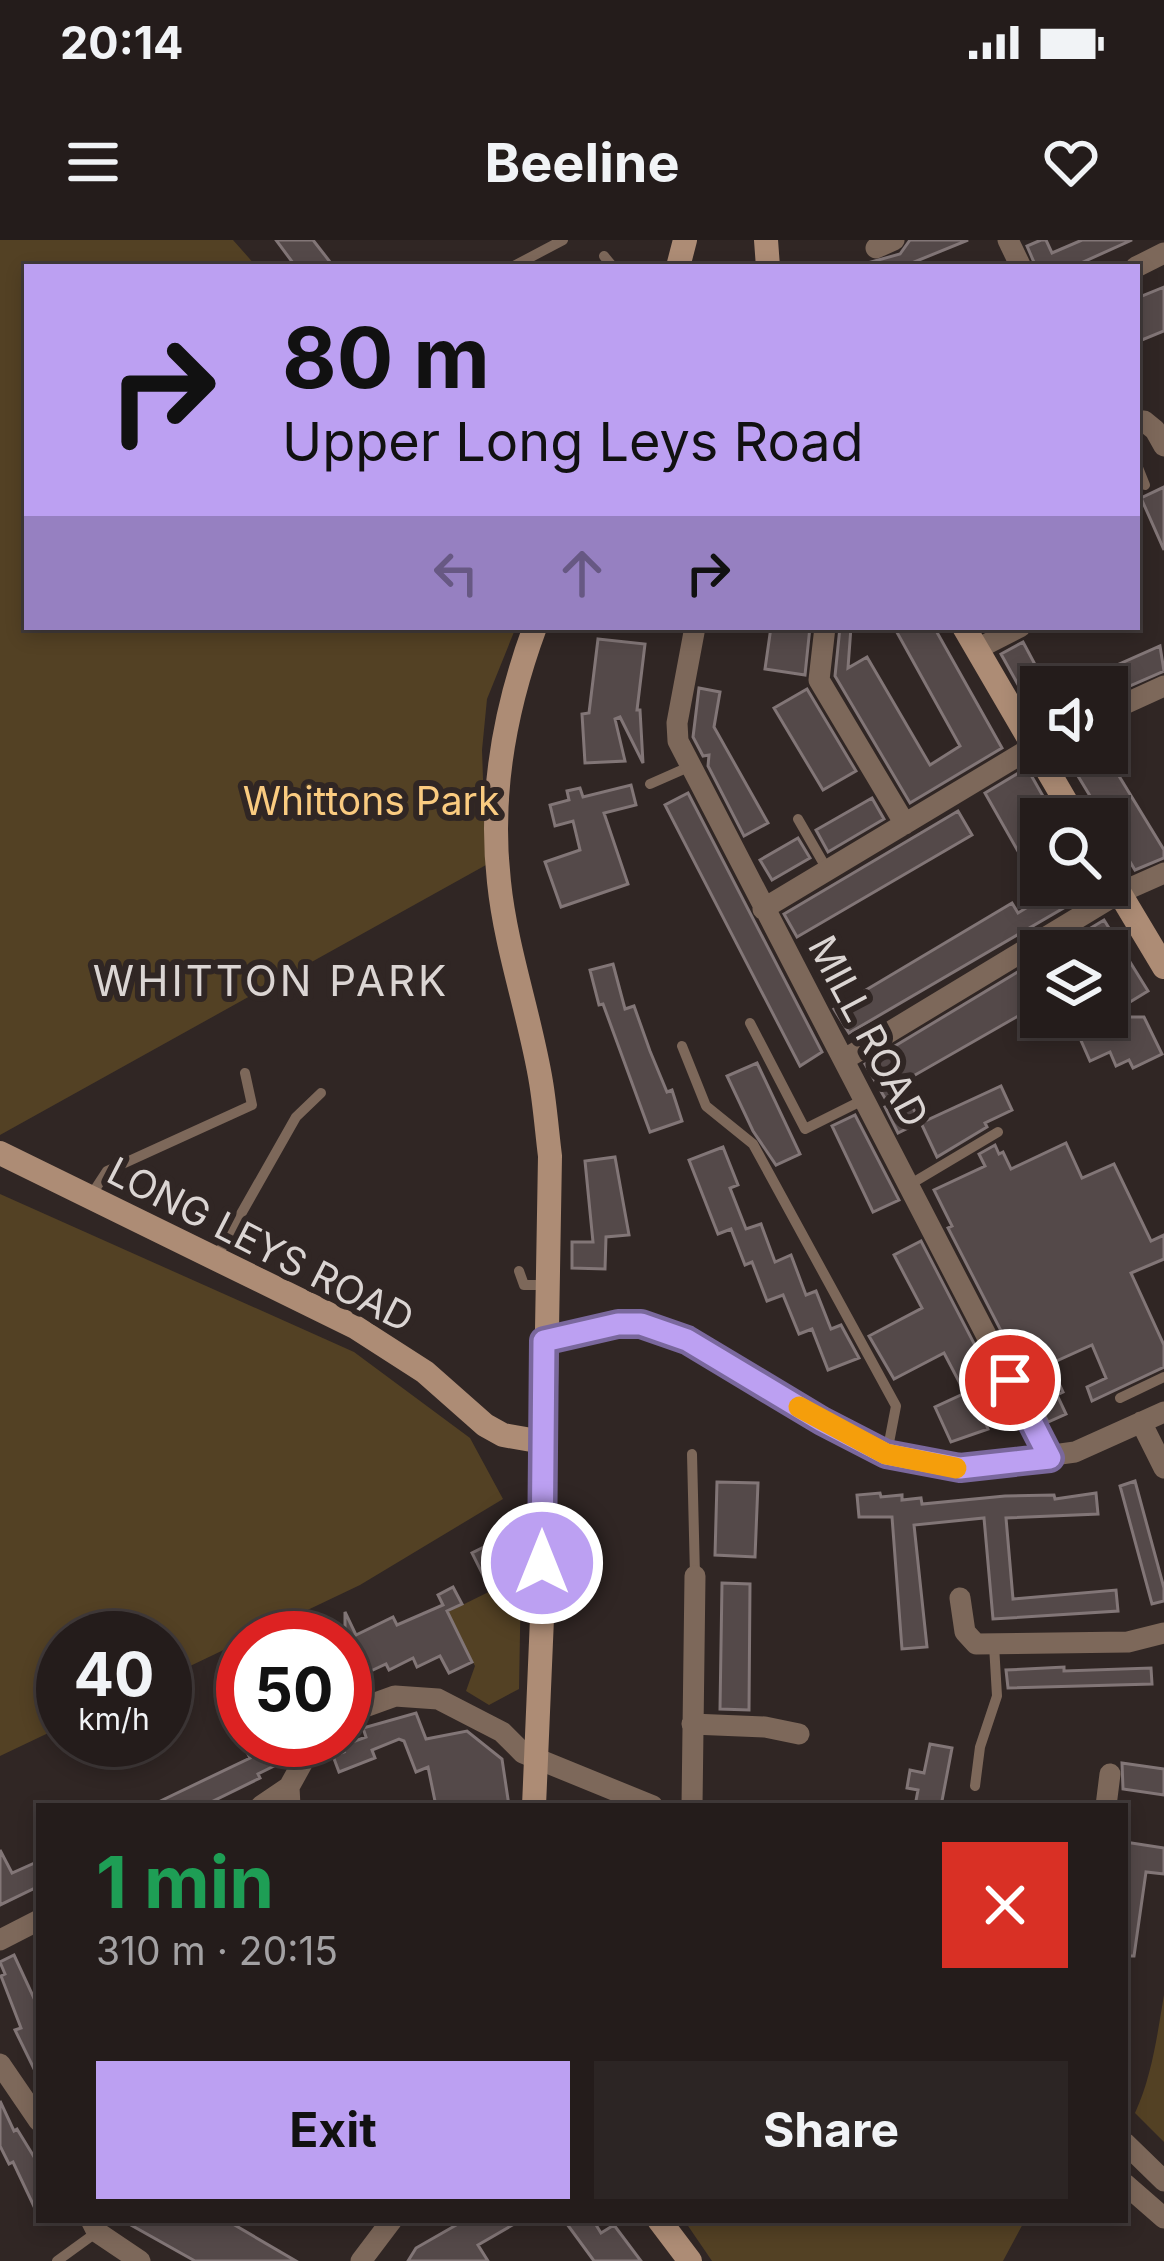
<!DOCTYPE html>
<meta charset="utf-8">
<style>
body{margin:0;font-family:Inter,sans-serif;background:#2c2524;color:#f1f3f6;height:100vh;display:flex;flex-direction:column;font-size:45px;white-space:nowrap}
*{box-sizing:border-box;margin:0}
p{font-size:39px;color:#a3a1a3}
.icon{flex:none;width:66px;height:66px;fill:none;stroke:currentColor;stroke-width:2;stroke-linecap:round;stroke-linejoin:round}
.map{position:relative;flex:1;overflow:hidden}
.drawer{position:absolute;left:36px;top:1563px;width:1092px;height:420px;display:flex;flex-direction:column;background:#241c1b;border-radius:0px;box-shadow:0 6px 18px #0003,0 0 0 3px #413a3a}
.drawer>*{flex:none}
.banner{position:absolute;left:24px;top:24px;width:1116px;height:366px;border-radius:0px;box-shadow:0 6px 18px #0003,0 0 0 3px #413a3a;background:#bca0f2;color:#111;overflow:hidden}
.buttons{position:absolute;left:1020px;top:426px;display:grid;gap:24px}
.buttons a{display:grid;place-items:center;width:108px;height:108px;border-radius:0px;background:#241c1b;box-shadow:0 6px 18px #0003,0 0 0 3px #413a3a;font-size:60px}
.speed{position:absolute;left:36px;top:1371px;display:flex;gap:24px;font-size:60px;font-weight:700;text-align:center}
.speed>*{display:grid;place-content:center;width:156px;height:156px;border-radius:50%;background:#241c1b;box-shadow:0 6px 18px #0003,0 0 0 3px #413a3a;line-height:1}
.speed small{font-size:30px;font-weight:400}
.speed .limit{border:18px solid #d22;background:#fff;color:#111}
.pin{position:absolute;display:grid;place-items:center;width:102px;height:102px;color:#fff;margin:-51px;border:6px solid #fff;border-radius:50%;box-shadow:0 3px 12px #0007}
.me{position:absolute;width:132px;margin:-66px;rotate:0deg;stroke-linejoin:round;filter:drop-shadow(0 0 9px #0008)}
.turn{display:flex;align-items:center;gap:42px;height:252px;padding:0 60px;font-size:54px}
.turn .icon{width:156px;height:156px;stroke-width:2.5}
.turn b{display:block;font-size:84px;line-height:102px}
.lanes{display:flex;align-items:center;height:114px;padding:0 60px;background:#0003;justify-content:center;gap:60px;direction:ltr}
.lanes .off{opacity:.35}
.round{display:grid;place-items:center;flex:none;width:126px;height:126px;border-radius:0px;background:#2c2524}
.headline{display:flex;align-items:center;justify-content:space-between;height:204px;padding:0 60px}
h1{font-size:72px;font-weight:700;line-height:90px;color:#1e9e55}
.cta{display:flex;gap:24px;margin-top:auto;padding:24px 60px}
.cta a{flex:1;height:138px;border-radius:0px;background:#bca0f2;color:#111;font-size:48px;font-weight:700;line-height:138px;text-align:center}
.cta a+a{background:#2c2524;color:#f1f3f6}
.status{display:flex;justify-content:space-between;align-items:center;height:84px;padding:0 60px;background:#241c1b;direction:ltr}
.status svg{height:33px;fill:currentColor}
header{display:flex;justify-content:space-between;align-items:center;height:156px;padding:0 60px;background:#241c1b;font-size:54px;font-weight:700}
.map>svg:first-child{display:block}
.green{fill:#534124}
.building{fill:#544949;stroke:#827677;stroke-width:3}
.lines{fill:none;stroke-linecap:round;stroke-linejoin:round}
.lane{stroke:#7d685a;stroke-width:10}
.street{stroke:#7d685a;stroke-width:21}
.secondary{stroke:#ad8c75;stroke-width:24}
.route-casing{stroke:#7a689d;stroke-width:30}
.route{stroke:#bca0f2;stroke-width:21}
.slow{stroke:#f59e0b;stroke-width:21}
.labels{text-anchor:middle;dominant-baseline:central;stroke-width:12;stroke-linejoin:round;paint-order:stroke}
.park-label{font-size:39px;fill:#facb80;stroke:#302624}
.street-label{font-size:39px;fill:#dbd5d3;stroke:#302624}
.neighbourhood-label{font-size:42px;letter-spacing:3px;fill:#dbd5d3;stroke:#302624}
</style>
<div class="status"><b>20:14</b><svg viewBox="0 0 49 12"><path d="M0 12V9h3v3zM5 12V6h3v6zM10 12V3h3v9zM15 12V0h3v12zM26 1h20v11H26zM47 4h2v5h-2z"/></svg></div>
<header><svg class="icon" aria-label="menu" viewBox="0 0 24 24"><path d="M4 6h16M4 12h16M4 18h16"/></svg>Beeline<svg class="icon" aria-label="heart" viewBox="0 0 24 24"><path d="M12 20l-8-8c-3-5 5-10 8-4 3-6 11-1 8 4z"/></svg></header>
<div class="map">
<svg width="1164" height="2021" viewBox="0 0 1164 2021">
<rect width="100%" height="100%" fill="#302624"/>
<!-- green -->
<path class="green" d="M 0,0 L 233,0 L 257,27 L 27,27 L 27,387 L 516,387 L 487,459 L 482,510 L 486,625 L 0,895 Z
M 0,954 L 354,1112 L 470,1198 L 503,1259 L 360,1345 L 165,1438 L 165,1398 L 63,1398 L 63,1486 L 0,1516 Z
M 521,1336 L 519,1449 L 489,1465 L 466,1451 L 475,1426 L 448,1372 Z
M 1164,1755 L 1164,1902 L 1135,1873 C 1152,1836 1157,1796 1164,1755 Z
M 684,1980 L 1025,1980 L 1003,2021 L 712,2021 Z"/>
<!-- building -->
<path class="building" d="M 276,0 L 313,0 L 334,27 L 296,27 Z
M 968,0 L 902,27 L 853,27 L 900,14 L 910,0 Z
M 1041,0 L 1046,0 L 1052,13 L 1082,0 L 1132,0 L 1072,27 L 1036,27 L 1027,6 Z
M 1164,47 L 1164,91 L 1137,102 L 1137,58 Z
M 1164,247 L 1164,310 L 1141,258 Z
M 771,387 L 810,387 L 805,435 L 765,429 Z
M 840,387 L 851,387 L 848,428 L 867,417 L 930,525 L 960,506 L 894,387 L 934,387 L 1002,508 L 910,563 L 835,436 Z
M 598,399 L 645,404 L 637,470 L 640,470 L 643,523 L 620,477 L 615,479 L 625,521 L 585,523 L 582,474 L 589,473 Z
M 1023,402 L 1047,447 L 1041,447 L 1041,486 L 1001,414 Z
M 1160,406 L 1164,431 L 1109,455 L 1099,433 Z
M 699,448 L 720,452 L 714,487 L 768,583 L 744,596 L 708,526 L 709,515 L 703,516 L 693,497 Z
M 807,449 L 856,531 L 823,550 L 774,468 Z
M 1064,513 L 1105,513 L 1164,610 L 1164,618 L 1135,630 Z
M 1027,528 L 1056,579 L 1041,579 L 1041,645 L 1096,645 L 1098,648 L 849,793 L 834,769 L 1012,663 L 1018,673 L 1044,657 L 985,553 Z
M 631,545 L 636,565 L 604,573 L 628,644 L 561,667 L 545,622 L 580,610 L 573,581 L 555,586 L 550,565 L 569,560 L 567,551 L 580,548 L 583,557 Z
M 688,553 L 822,812 L 800,826 L 665,565 Z
M 872,558 L 884,579 L 828,612 L 816,590 Z
M 958,571 L 972,595 L 797,697 L 784,674 Z
M 798,598 L 810,618 L 772,640 L 760,620 Z
M 1104,680 L 1148,751 L 1107,776 L 1107,711 L 1064,711 L 1061,706 Z
M 1041,718 L 1041,763 L 901,843 L 920,882 L 898,893 L 885,867 L 889,865 L 865,824 Z
M 613,724 L 625,769 L 634,766 L 650,811 L 667,852 L 672,850 L 682,881 L 650,892 L 603,764 L 599,765 L 590,730 Z
M 1105,777 L 1144,777 L 1162,814 L 1133,828 L 1129,820 L 1116,826 L 1110,812 L 1090,821 L 1079,796 L 1108,783 Z
M 757,823 L 800,914 L 776,925 L 753,891 L 727,836 Z
M 1001,846 L 1012,870 L 985,883 L 987,887 L 937,917 L 921,883 Z
M 855,875 L 899,960 L 873,972 L 832,886 Z
M 1066,903 L 1082,938 L 1114,924 L 1151,1001 L 1164,995 L 1164,1019 L 1131,1033 L 1164,1105 L 1164,1127 L 1092,1161 L 1087,1147 L 1106,1138 L 1092,1105 L 1050,1124 L 1063,1152 L 1057,1155 L 1066,1174 L 1048,1182 L 948,988 L 952,986 L 934,950 L 985,926 L 979,914 L 995,905 L 999,914 L 1003,912 L 1011,929 Z
M 723,907 L 738,945 L 730,948 L 746,989 L 761,984 L 775,1022 L 791,1015 L 806,1055 L 816,1051 L 831,1089 L 841,1085 L 859,1118 L 828,1130 L 812,1089 L 799,1094 L 783,1055 L 767,1061 L 752,1022 L 745,1025 L 731,989 L 718,994 L 689,920 Z
M 615,917 L 629,995 L 606,997 L 605,1029 L 572,1028 L 572,1002 L 593,1002 L 585,921 Z
M 921,1001 L 1010,1173 L 986,1184 L 988,1189 L 951,1202 L 935,1167 L 965,1153 L 944,1113 L 894,1139 L 869,1096 L 922,1068 L 894,1015 Z
M 1135,1241 L 1164,1348 L 1164,1361 L 1152,1364 L 1120,1246 Z
M 717,1242 L 758,1243 L 755,1317 L 715,1315 Z
M 880,1253 L 881,1257 L 902,1255 L 902,1260 L 921,1258 L 922,1264 L 1005,1256 L 1054,1255 L 1055,1259 L 1096,1253 L 1098,1274 L 1006,1278 L 1013,1359 L 1116,1350 L 1118,1371 L 993,1379 L 984,1278 L 914,1285 L 927,1407 L 902,1409 L 892,1277 L 859,1277 L 857,1255 Z
M 500,1299 L 509,1317 L 502,1321 L 508,1333 L 487,1343 L 472,1313 Z
M 722,1343 L 750,1344 L 749,1470 L 720,1469 Z
M 453,1347 L 462,1364 L 447,1371 L 472,1422 L 449,1433 L 440,1416 L 417,1427 L 413,1418 L 389,1430 L 386,1424 L 345,1443 L 345,1372 L 356,1395 L 393,1377 L 397,1385 L 443,1365 L 438,1355 Z
M 1064,1427 L 1064,1431 L 1151,1428 L 1152,1444 L 1008,1448 L 1006,1430 Z
M 416,1473 L 426,1499 L 467,1491 L 502,1519 L 509,1566 L 436,1566 L 428,1527 L 416,1532 L 404,1501 L 399,1499 L 372,1510 L 375,1518 L 339,1532 L 333,1516 L 344,1512 L 341,1506 L 366,1497 L 363,1488 Z
M 251,1500 L 279,1500 L 286,1513 L 272,1520 L 274,1526 L 258,1534 L 260,1538 L 203,1566 L 150,1566 L 250,1518 L 248,1514 L 256,1511 Z
M 930,1504 L 952,1508 L 941,1566 L 915,1566 L 918,1550 L 907,1548 L 910,1530 L 924,1533 Z
M 1122,1523 L 1164,1529 L 1164,1555 L 1123,1549 Z
M 1125,1602 L 1164,1608 L 1164,1634 L 1146,1632 L 1134,1716 L 1125,1716 Z
M 0,1610 L 12,1633 L 39,1621 L 39,1646 L 0,1665 Z
M 14,1715 L 39,1769 L 39,1839 L 15,1790 L 21,1788 L 1,1736 L 5,1734 L 0,1722 Z
M 0,1861 L 14,1891 L 17,1889 L 39,1925 L 39,1977 L 13,1922 L 9,1924 L 0,1906 Z
M 122,1980 L 226,1980 L 296,2021 L 195,2021 Z
M 465,1980 L 521,1980 L 478,2005 L 488,2021 L 408,2021 L 416,2008 Z
M 564,1980 L 593,1980 L 601,1993 L 614,1985 L 641,2021 L 594,2021 Z"/>
<g class="lines">
<!-- lane -->
<path class="lane" d="M 604,16 L 613,27
M 512,27 L 563,0
M 1137,225 L 1145,245
M 650,544 L 691,526
M 798,579 L 828,631
M 750,783 L 805,889 L 865,859
M 682,806 L 706,866 L 753,904 L 896,1166 L 887,1213
M 909,945 L 998,892
M 90,957 L 107,931 L 252,865 L 245,833
M 216,1018 L 296,877 L 321,853
M 519,1031 L 524,1045 L 547,1045
M 1120,1158 L 1164,1137
M 692,1214 L 695,1336
M 975,1546 L 980,1507 L 997,1456 L 994,1405
M 57,2021 L 97,1992"/>
<!-- street -->
<path class="street" d="M 1008,0 L 1021,27
M 876,8 L 894,0
M 1136,27 L 1164,13
M 1137,181 L 1144,181 L 1155,190 L 1164,206
M 695,387 L 677,483 L 678,501 L 1050,1218
M 825,387 L 819,440 L 905,584
M 977,409 L 1020,387
M 1107,472 L 1164,446
M 763,669 L 1041,502
M 845,819 L 1119,653 L 1164,633
M 545,1101 L 618,1084 L 656,1088 L 687,1100 L 822,1181 L 887,1214 L 960,1228 L 1075,1212 L 1164,1172
M 1141,1182 L 1164,1228
M 960,1358 L 965,1392 L 976,1404 L 1128,1402 L 1164,1393
M 345,1474 L 395,1456 L 438,1459 L 502,1492 L 523,1513 L 653,1566
M 692,1484 L 765,1487 L 799,1494
M 261,1566 L 289,1547
M 290,1566 L 289,1547 L 315,1500
M 692,1566 L 695,1336
M 1106,1566 L 1110,1534
M 0,1700 L 39,1680
M 0,1824 L 39,1881
M 1125,1903 L 1164,1941
M 1125,1944 L 1164,1978
M 91,1980 L 97,1992 L 140,2021
M 361,2021 L 392,1980"/>
<!-- secondary -->
<path class="secondary" d="M 766,0 L 768,27
M 678,27 L 685,0
M 964,387 L 1076,579
M 1107,632 L 1164,727
M 0,913 L 355,1087 L 425,1132 L 485,1185 L 503,1195 L 543,1202
M 534,1566 L 542,1378 L 550,916 C 547,892 545,866 541,842 C 530,775 506,710 499,642 C 489,555 505,468 535,387
M 659,1980 L 690,2021"/>
</g>
<g class="lines">
<!-- route casing -->
<g class="route-casing">
<path id="route" d="M 542,1323 L 544,1101 L 618,1084 L 641,1084 L 687,1100 L 822,1181 L 886,1214 L 960,1228 L 1050,1218 L 1010,1140"/>
</g>
<!-- route -->
<use href="#route" class="route"/>
<!-- slow -->
<path class="slow" d="M 799,1167 L 886,1214 L 956,1228"/>
</g>
<g class="labels">
<!-- park labels -->
<g class="park-label">
<text x="371" y="560">Whittons Park</text>
</g>
<!-- street labels -->
<g class="street-label">
<text transform="translate(869 791) rotate(62)">MILL ROAD</text>
<text transform="translate(261 1004) rotate(27)">LONG LEYS ROAD</text>
</g>
<!-- neighbourhood labels -->
<g class="neighbourhood-label">
<text x="271" y="740">WHITTON PARK</text>
</g>
</g>
</svg>
<div class="buttons">
<a><svg class="icon" aria-label="sound" viewBox="0 0 24 24"><path d="M4 9h4l5-4v14l-5-4H4zM17 9q2 3 0 6"/></svg></a>
<a><svg class="icon" aria-label="search" viewBox="0 0 24 24"><circle cx="10" cy="10" r="6"/><path d="M15 15l6 6"/></svg></a>
<a><svg class="icon" aria-label="layers" viewBox="0 0 24 24"><path d="M12 4l9 5-9 5-9-5zM3 14l9 5 9-5"/></svg></a>
</div>
<div class="speed"><div>40<small>km/h</small></div><div class="limit">50</div></div>
<div class="pin" style="left:1010px;top:1140px;background:#d93025"><svg class="icon" aria-label="arrive" viewBox="0 0 24 24"><path d="M6 21V4h12l-3 4 3 4H6"/></svg></div>
<svg class="me" style="left:542px;top:1323px" viewBox="-20 -20 40 40"><circle r="17" fill="#bca0f2" stroke="#fff" stroke-width="3"/><path d="M0-11L8 9 0 5-8 9z" fill="#fff"/></svg>
<div class="banner">
<div class="turn"><svg class="icon" aria-label="right" viewBox="0 0 24 24"><path d="M7 20v-9h11M14 6l5 5-5 5"/></svg><div><b>80 m</b>Upper Long Leys Road</div></div>
<div class="lanes"><svg class="icon off" aria-label="left" viewBox="0 0 24 24"><path d="M17 20v-9H6M10 6l-5 5 5 5"/></svg><svg class="icon off" aria-label="ahead" viewBox="0 0 24 24"><path d="M12 20V5M6 11l6-6 6 6"/></svg><svg class="icon" aria-label="right" viewBox="0 0 24 24"><path d="M7 20v-9h11M14 6l5 5-5 5"/></svg></div>
</div>
<section class="drawer">
<div class="headline"><div><h1>1 min</h1><p>310 m · 20:15</p></div><a class="round" style="background:#d93025;color:#fff"><svg class="icon" aria-label="close" viewBox="0 0 24 24"><path d="M6 6l12 12M18 6L6 18"/></svg></a></div>
<div class="cta"><a>Exit</a><a>Share</a></div>
</section>
</div>
